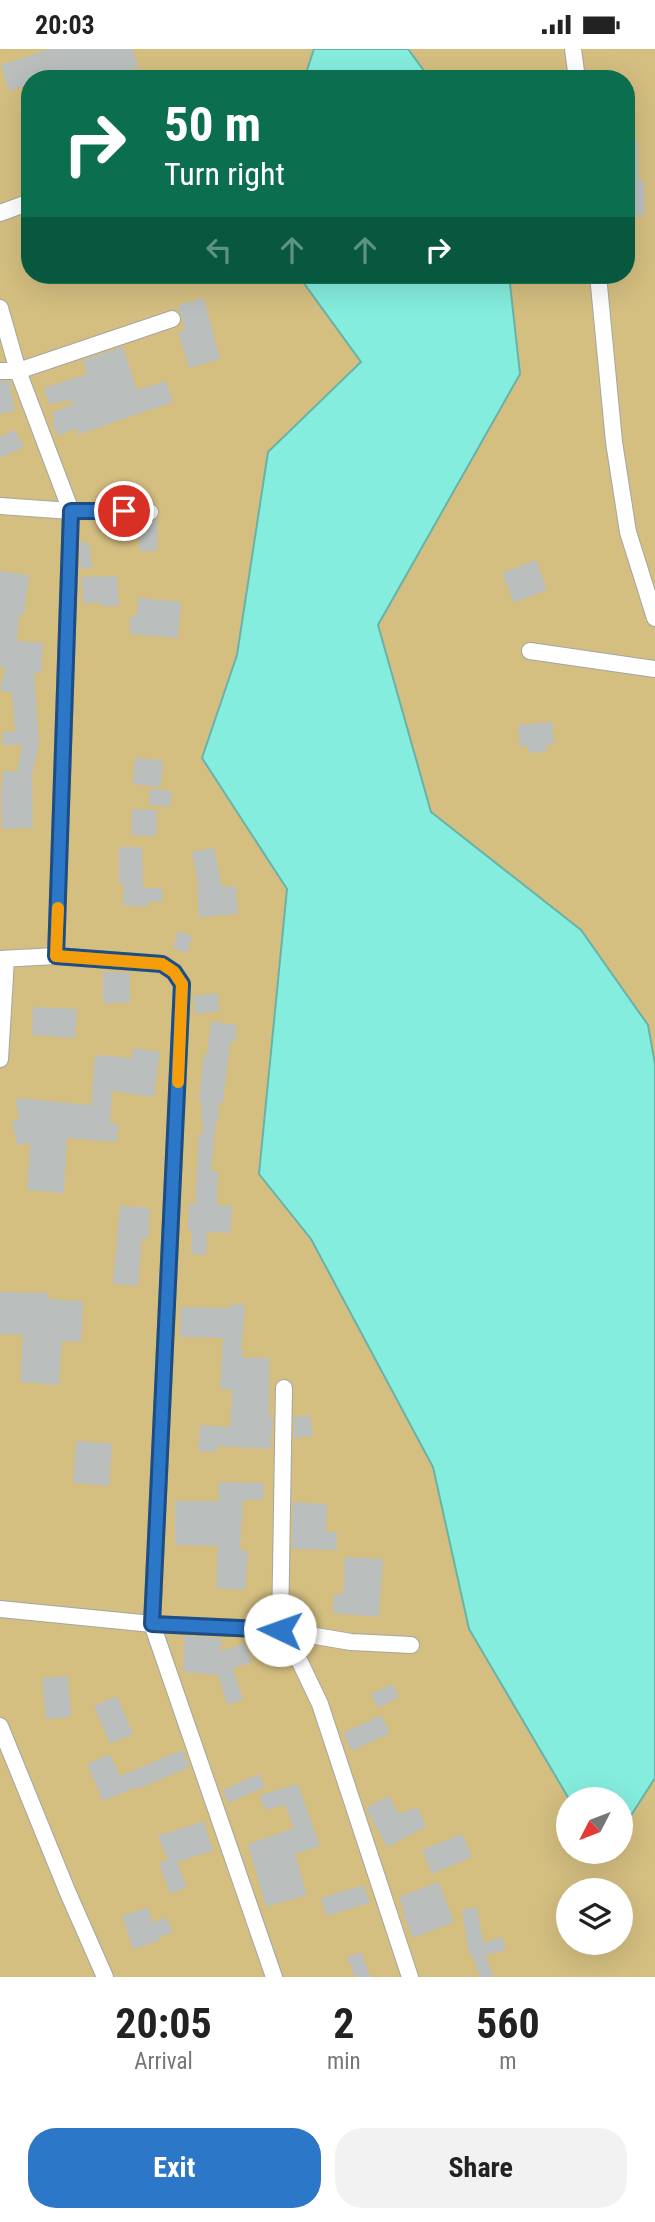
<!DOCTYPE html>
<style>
body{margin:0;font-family:"Roboto Condensed",sans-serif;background:#f2f2f2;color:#222;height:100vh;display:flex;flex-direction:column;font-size:26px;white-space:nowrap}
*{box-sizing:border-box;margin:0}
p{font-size:23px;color:#767676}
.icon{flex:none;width:38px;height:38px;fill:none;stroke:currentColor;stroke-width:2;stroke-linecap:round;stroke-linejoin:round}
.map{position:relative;height:1928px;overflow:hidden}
.side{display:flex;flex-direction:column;background:#fff;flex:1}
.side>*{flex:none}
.guide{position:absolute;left:21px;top:21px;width:614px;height:214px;border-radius:28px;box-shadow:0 7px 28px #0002;background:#0b6e4f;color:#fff;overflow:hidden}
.needle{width:46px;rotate:228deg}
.fabs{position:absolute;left:556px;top:1738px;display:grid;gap:14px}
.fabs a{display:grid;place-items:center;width:77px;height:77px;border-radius:50%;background:#fff;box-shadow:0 7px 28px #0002;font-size:35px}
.pin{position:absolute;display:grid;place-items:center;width:60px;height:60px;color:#fff;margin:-30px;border:4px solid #fff;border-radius:50%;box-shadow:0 2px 7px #0007}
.me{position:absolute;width:77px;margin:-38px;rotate:273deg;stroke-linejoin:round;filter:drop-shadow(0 0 5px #0008)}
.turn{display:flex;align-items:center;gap:24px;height:147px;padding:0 28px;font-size:32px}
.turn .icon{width:91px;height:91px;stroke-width:2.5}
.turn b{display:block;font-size:49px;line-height:60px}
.lanes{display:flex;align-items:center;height:66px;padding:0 28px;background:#0003;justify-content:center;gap:35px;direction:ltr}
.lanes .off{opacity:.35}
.eta{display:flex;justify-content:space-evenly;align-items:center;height:119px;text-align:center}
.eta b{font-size:42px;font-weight:700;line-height:49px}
.cta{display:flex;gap:14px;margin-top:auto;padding:14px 28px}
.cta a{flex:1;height:80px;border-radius:28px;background:#2c77c7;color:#fff;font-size:28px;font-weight:700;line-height:80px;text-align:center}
.cta a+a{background:#f2f2f2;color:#222}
.status{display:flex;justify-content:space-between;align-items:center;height:49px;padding:0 35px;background:#fff;direction:ltr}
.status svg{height:19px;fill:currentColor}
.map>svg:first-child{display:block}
.green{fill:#d4be80;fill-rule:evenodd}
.water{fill:#85edde;stroke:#69b2a7;stroke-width:2}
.building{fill:#babebc}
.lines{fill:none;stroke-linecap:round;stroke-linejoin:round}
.street-casing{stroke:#a3a6a2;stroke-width:18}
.street{stroke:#fff;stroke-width:16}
.route-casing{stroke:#1d4d81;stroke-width:18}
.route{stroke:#2c77c7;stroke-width:12}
.slow{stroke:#f59e0b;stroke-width:12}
</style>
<div class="status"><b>20:03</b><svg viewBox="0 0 49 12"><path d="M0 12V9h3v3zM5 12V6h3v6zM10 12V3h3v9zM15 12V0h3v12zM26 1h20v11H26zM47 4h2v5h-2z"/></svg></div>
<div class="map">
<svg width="655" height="1928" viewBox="0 0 655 1928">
<rect width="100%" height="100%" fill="#f1f4f0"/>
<!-- green -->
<path class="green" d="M 0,0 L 655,0 L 655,1928 L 0,1928 ZM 30,30 L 626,30 L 626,226 L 30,226 ZM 569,1750 L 621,1750 L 621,1802 L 569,1802 ZM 569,1841 L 621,1841 L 621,1894 L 569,1894 Z"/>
<!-- water -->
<path class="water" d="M 314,0 L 408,0 L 430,30 L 304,30 Z
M 298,226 L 509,226 L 520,325 L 378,576 L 431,763 L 581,881 L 648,976 L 655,1015 L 655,1729 L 621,1782 L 621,1750 L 569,1750 L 469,1580 L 433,1418 L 311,1190 L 259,1125 L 287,840 L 202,709 L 237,606 L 268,403 L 361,313 Z"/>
<!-- building -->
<path class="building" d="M 50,0 L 132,0 L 139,18 L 101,30 L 61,30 L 60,25 L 45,30 L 30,30 L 30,35 L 9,42 L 1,16 Z
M 626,91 L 637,91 L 639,132 L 644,132 L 645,166 L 626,166 Z
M 204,249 L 220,310 L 189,319 L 178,283 L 185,281 L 178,256 Z
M 123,298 L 137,341 L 166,332 L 173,353 L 77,386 L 77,379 L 58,387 L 52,374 L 55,373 L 52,364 L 73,355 L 71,351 L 49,355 L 44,339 L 87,325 L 83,311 Z
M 0,332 L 9,332 L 15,362 L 0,365 Z
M 15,381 L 24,398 L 0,409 L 0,388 Z
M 158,470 L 157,502 L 139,502 L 140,473 L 151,473 Z
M 80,493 L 89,494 L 92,520 L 80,519 Z
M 536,511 L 547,541 L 514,554 L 502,524 Z
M 0,522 L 29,526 L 24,566 L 19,566 L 17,592 L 43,594 L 41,624 L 34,624 L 39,693 L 32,726 L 33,779 L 2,780 L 1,747 L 3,722 L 17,723 L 22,696 L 2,696 L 3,683 L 15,683 L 12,644 L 0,641 L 5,618 L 0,618 Z
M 117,527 L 119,557 L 100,557 L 100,553 L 84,555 L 81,528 Z
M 138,549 L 181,553 L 178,589 L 130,585 L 130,567 L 137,567 Z
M 552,673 L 554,695 L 546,696 L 546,703 L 528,704 L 528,697 L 520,698 L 518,676 Z
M 135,709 L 163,711 L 161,738 L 133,735 Z
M 150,740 L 172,742 L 170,757 L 149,756 Z
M 132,760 L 157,761 L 156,787 L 131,786 Z
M 119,798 L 142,798 L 143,839 L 162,839 L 162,853 L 148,853 L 147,858 L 123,856 L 124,835 L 119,835 Z
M 214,799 L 222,838 L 236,837 L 238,865 L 199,868 L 197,840 L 199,840 L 192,803 Z
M 178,882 L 192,887 L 187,904 L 173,899 Z
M 103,923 L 130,924 L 130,954 L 103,954 Z
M 218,944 L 219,962 L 195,965 L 193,947 Z
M 33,958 L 77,960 L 75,989 L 32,986 Z
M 211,972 L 237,976 L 235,993 L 230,993 L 223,1054 L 218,1054 L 219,1071 L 216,1071 L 211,1122 L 218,1122 L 217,1156 L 232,1157 L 230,1184 L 207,1183 L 206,1206 L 191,1205 L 192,1182 L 188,1181 L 189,1154 L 195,1155 L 199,1085 L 203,1085 L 201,1051 L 199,1051 L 204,1005 L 207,1006 Z
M 133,999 L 160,1003 L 154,1048 L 112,1042 L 110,1074 L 118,1075 L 117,1093 L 67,1089 L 64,1144 L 27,1141 L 30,1094 L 17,1096 L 12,1072 L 19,1071 L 16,1049 L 91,1056 L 95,1006 L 132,1009 Z
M 120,1157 L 150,1159 L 148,1190 L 142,1189 L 138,1237 L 113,1235 Z
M 0,1243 L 49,1244 L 49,1250 L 83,1252 L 81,1293 L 62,1292 L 59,1336 L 20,1333 L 23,1286 L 0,1285 Z
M 230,1255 L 245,1256 L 241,1302 L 243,1302 L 243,1309 L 269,1309 L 269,1367 L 272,1367 L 273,1370 L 270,1400 L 217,1397 L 217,1403 L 198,1402 L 200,1376 L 230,1378 L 232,1341 L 220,1340 L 223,1289 L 180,1288 L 181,1258 L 230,1259 Z
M 310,1366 L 313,1387 L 294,1389 L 294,1368 Z
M 76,1392 L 112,1395 L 109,1437 L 73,1434 Z
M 219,1433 L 264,1434 L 263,1451 L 243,1451 L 240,1501 L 248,1502 L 245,1541 L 216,1539 L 218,1497 L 175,1496 L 175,1452 L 219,1452 Z
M 293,1453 L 327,1455 L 326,1483 L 337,1483 L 337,1501 L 292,1500 Z
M 345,1508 L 383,1510 L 379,1568 L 333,1564 L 334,1545 L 343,1545 Z
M 184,1587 L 221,1589 L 221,1602 L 245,1594 L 252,1613 L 233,1619 L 243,1651 L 227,1656 L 218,1626 L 183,1623 Z
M 68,1627 L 71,1668 L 46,1670 L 42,1629 Z
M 393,1635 L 399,1648 L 378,1659 L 371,1645 Z
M 117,1647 L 133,1685 L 110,1695 L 94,1657 Z
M 381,1666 L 390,1684 L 352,1702 L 343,1684 Z
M 182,1701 L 190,1718 L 138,1740 L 137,1738 L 103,1752 L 87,1715 L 110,1705 L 120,1727 Z
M 259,1725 L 265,1738 L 228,1754 L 223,1741 Z
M 298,1735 L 320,1797 L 295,1805 L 307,1846 L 266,1858 L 248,1795 L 294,1779 L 285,1756 L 264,1761 L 260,1746 Z
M 389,1747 L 399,1765 L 418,1758 L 426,1778 L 387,1798 L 366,1759 Z
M 204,1772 L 213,1802 L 177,1813 L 187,1838 L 170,1845 L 159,1814 L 168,1811 L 158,1787 Z
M 462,1785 L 472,1808 L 432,1825 L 422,1801 Z
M 439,1833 L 454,1873 L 413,1889 L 403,1865 L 405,1864 L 399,1848 Z
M 364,1836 L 370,1854 L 326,1867 L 321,1849 Z
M 148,1858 L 153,1874 L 166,1868 L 173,1883 L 159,1889 L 159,1892 L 133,1900 L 122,1867 Z
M 477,1858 L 483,1894 L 502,1888 L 506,1901 L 486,1906 L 493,1928 L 480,1928 L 472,1905 L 469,1906 L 462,1861 Z
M 361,1903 L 371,1928 L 355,1928 L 347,1908 Z"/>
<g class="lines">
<!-- street casing -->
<g class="street-casing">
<path id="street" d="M 573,0 L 577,30
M 0,164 L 30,153
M 598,226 L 614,393 L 628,483 L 655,569
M 0,259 L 18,322 L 71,462 L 56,907
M 0,322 L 18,322 L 172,270
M 0,457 L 71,462 L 150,463
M 530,602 L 655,620
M 0,910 L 56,907 L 162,915 L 174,923 L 182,935 L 152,1575 L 274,1928
M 0,1010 L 6,910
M 284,1339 L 280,1581 L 300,1613 L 320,1655 L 410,1928
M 0,1560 L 152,1575 L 280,1581 L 351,1593 L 411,1596
M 0,1677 L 68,1844 L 105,1928"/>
</g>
<!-- street -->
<use href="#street" class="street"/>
</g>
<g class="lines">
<!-- route casing -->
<g class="route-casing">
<path id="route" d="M 124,462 L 71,462 L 56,907 L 162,915 L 174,923 L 182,935 L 152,1575 L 280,1581"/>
</g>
<!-- route -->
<use href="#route" class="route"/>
<!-- slow -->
<path class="slow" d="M 58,859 L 56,907 L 162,915 L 174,923 L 182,935 L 178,1033"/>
</g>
</svg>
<div class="fabs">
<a><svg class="needle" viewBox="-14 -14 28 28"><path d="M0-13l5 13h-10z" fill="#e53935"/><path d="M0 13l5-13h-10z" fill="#767676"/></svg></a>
<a><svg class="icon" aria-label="layers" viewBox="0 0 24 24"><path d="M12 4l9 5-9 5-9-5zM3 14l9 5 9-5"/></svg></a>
</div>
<div class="pin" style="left:124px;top:462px;background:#d93025"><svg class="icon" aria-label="arrive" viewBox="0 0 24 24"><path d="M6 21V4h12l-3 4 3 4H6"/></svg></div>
<svg class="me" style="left:280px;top:1581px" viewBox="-20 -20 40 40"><circle r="19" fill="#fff"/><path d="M0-13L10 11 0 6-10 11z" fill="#2c77c7"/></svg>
<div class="guide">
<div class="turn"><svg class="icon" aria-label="right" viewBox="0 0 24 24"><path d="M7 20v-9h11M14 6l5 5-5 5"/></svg><div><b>50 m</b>Turn right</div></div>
<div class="lanes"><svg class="icon off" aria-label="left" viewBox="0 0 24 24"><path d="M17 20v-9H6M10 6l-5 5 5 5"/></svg><svg class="icon off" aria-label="ahead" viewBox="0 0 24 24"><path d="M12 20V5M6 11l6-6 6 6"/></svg><svg class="icon off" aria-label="ahead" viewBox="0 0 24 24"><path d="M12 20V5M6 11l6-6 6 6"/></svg><svg class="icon" aria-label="right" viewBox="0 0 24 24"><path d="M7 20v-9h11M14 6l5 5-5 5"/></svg></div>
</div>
</div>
<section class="side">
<div class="eta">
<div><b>20:05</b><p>Arrival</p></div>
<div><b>2</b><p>min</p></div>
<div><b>560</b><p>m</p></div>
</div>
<div class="cta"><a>Exit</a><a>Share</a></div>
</section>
